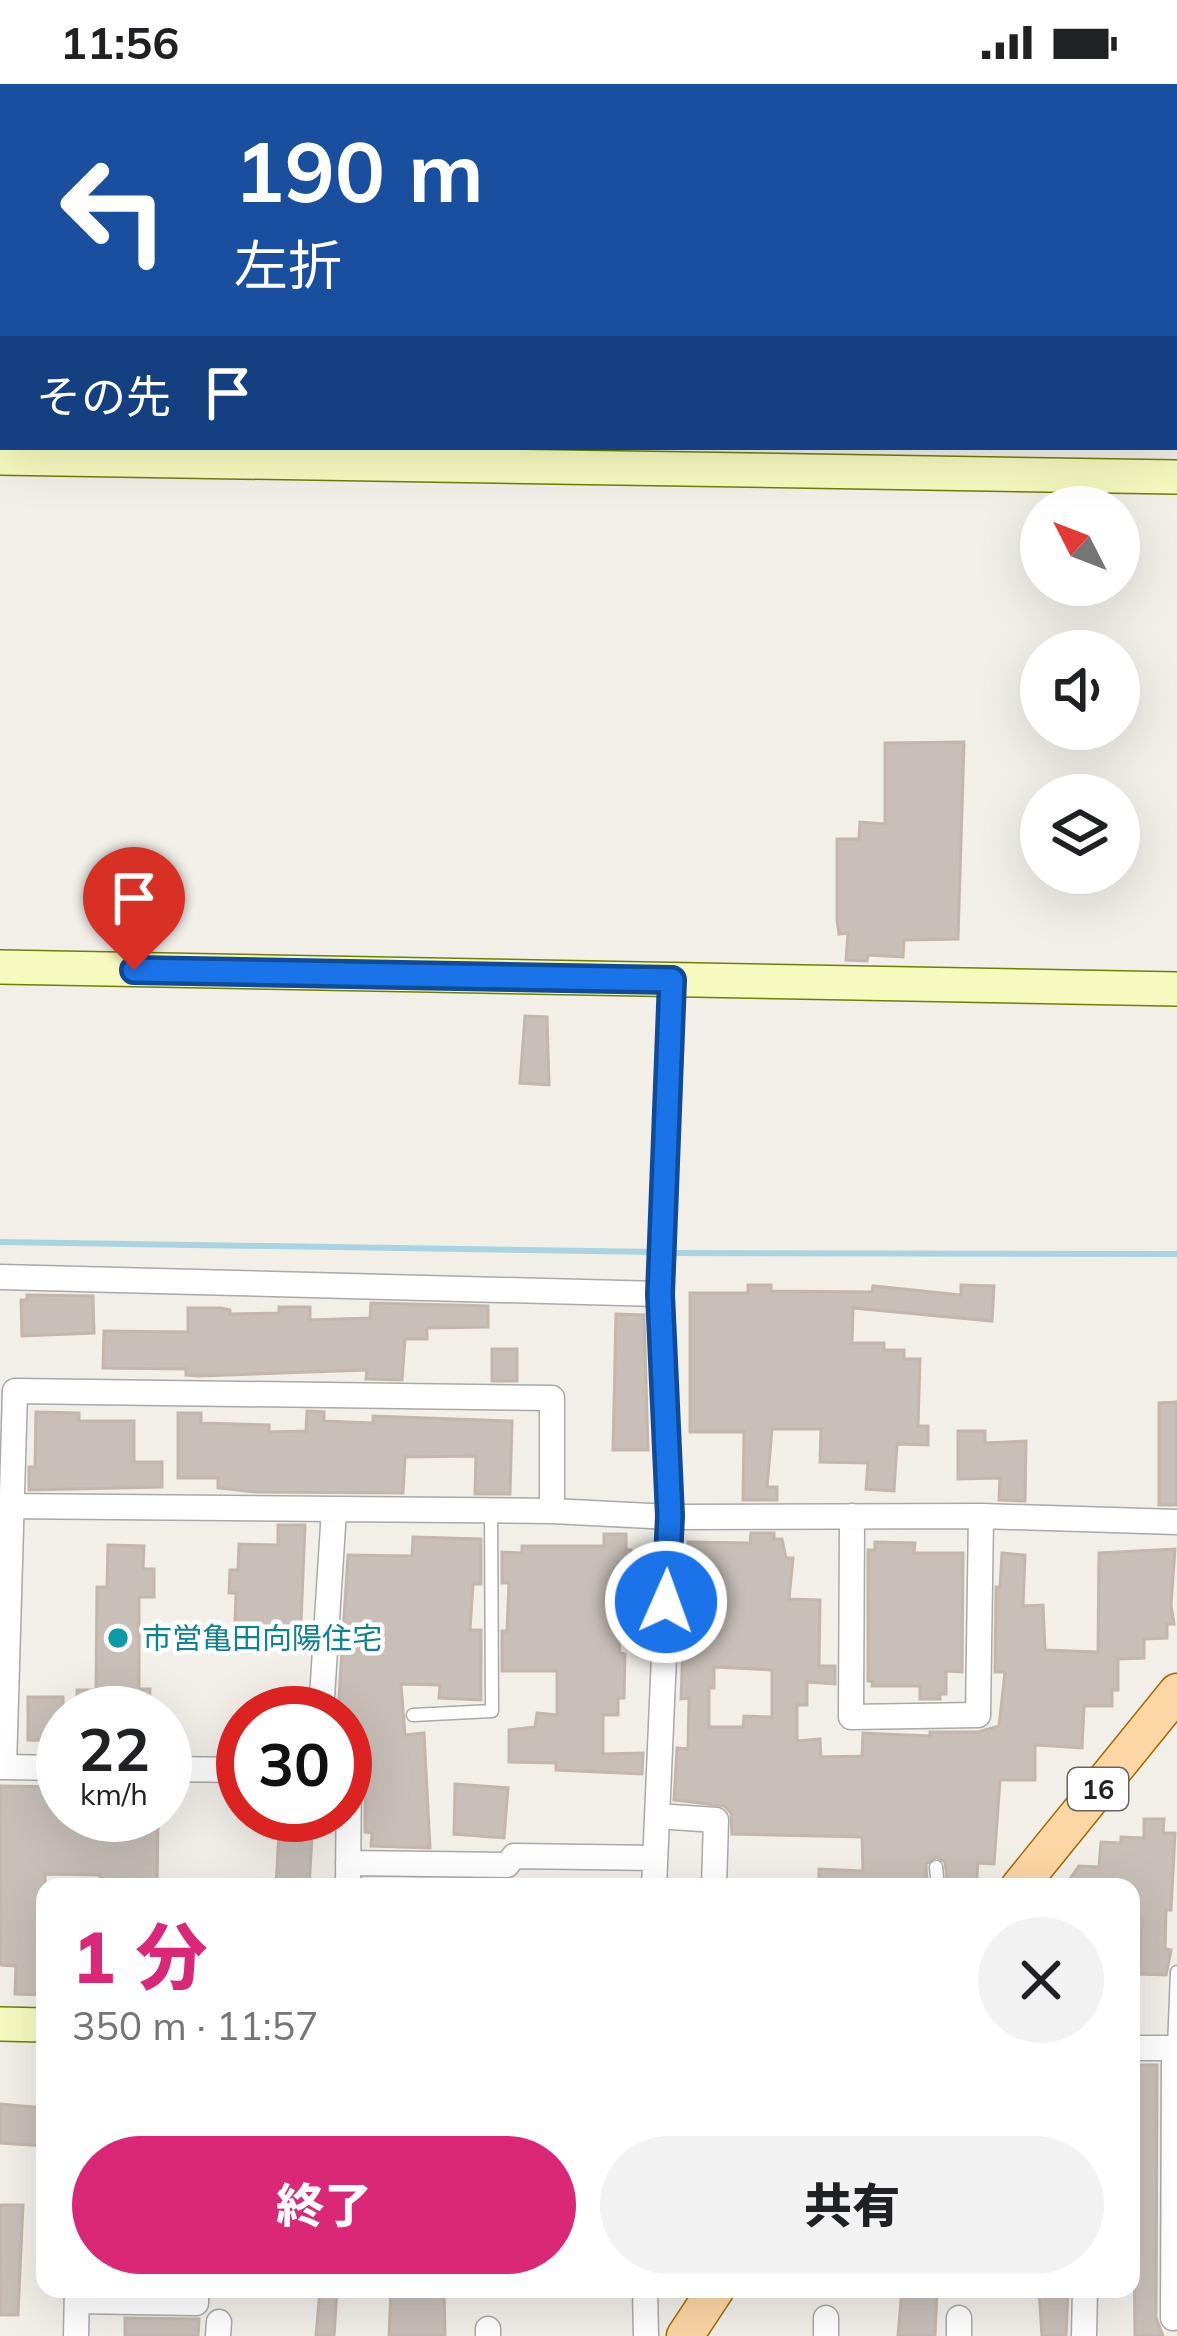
<!DOCTYPE html>
<html lang="ja">
<meta charset="utf-8">
<style>
body{margin:0;font-family:Mulish,"Noto Sans JP",sans-serif;background:#f2f2f2;color:#202124;height:100vh;display:flex;flex-direction:column;font-size:45px;white-space:nowrap}
*{box-sizing:border-box;margin:0}
p{font-size:39px;color:#757577}
.icon{flex:none;width:66px;height:66px;fill:none;stroke:currentColor;stroke-width:2;stroke-linecap:round;stroke-linejoin:round}
.map{position:relative;flex:1;overflow:hidden}
.side{position:absolute;left:36px;top:1794px;width:1104px;height:420px;display:flex;flex-direction:column;background:#fff;border-radius:24px;box-shadow:0 12px 48px #0002}
.side>*{flex:none}
.top-card{position:absolute;left:0px;top:0px;width:1179px;height:366px;box-shadow:0 12px 48px #0002;background:#1a4fa0;color:#fff;overflow:hidden}
.needle{width:78px;rotate:312deg}
.buttons{position:absolute;left:1020px;top:402px;display:grid;gap:24px}
.buttons a{display:grid;place-items:center;width:120px;height:120px;border-radius:50%;background:#fff;box-shadow:0 12px 48px #0002;font-size:60px}
.speed{position:absolute;left:36px;top:1602px;display:flex;gap:24px;font-size:60px;font-weight:700;text-align:center}
.speed>*{display:grid;place-content:center;width:156px;height:156px;border-radius:50%;background:#fff;box-shadow:0 12px 48px #0002;line-height:1}
.speed small{font-size:30px;font-weight:400}
.speed .limit{border:18px solid #d22;background:#fff;color:#111}
.pin{position:absolute;display:grid;place-items:center;width:102px;height:102px;color:#fff;margin:-123px -51px;border-radius:50% 50% 50% 0;rotate:-45deg;box-shadow:0 0 12px #0007}
.pin .icon{rotate:45deg}
.me{position:absolute;width:132px;margin:-66px;rotate:2deg;stroke-linejoin:round;filter:drop-shadow(0 0 9px #0008)}
.turn{display:flex;align-items:center;gap:42px;height:252px;padding:0 36px;font-size:54px}
.turn .icon{width:156px;height:156px;stroke-width:2.5}
.turn b{display:block;font-size:84px;line-height:102px}
.then{display:flex;align-items:center;height:114px;padding:0 36px;background:#0003;gap:24px;font-size:45px}
.round{display:grid;place-items:center;flex:none;width:126px;height:126px;border-radius:63px;background:#f2f2f2}
.summary{display:flex;align-items:center;justify-content:space-between;height:204px;padding:0 36px}
h1{font-size:72px;font-weight:800;line-height:90px;color:#db2777}
.primary-button{display:flex;gap:24px;margin-top:auto;padding:24px 36px}
.primary-button a{flex:1;height:138px;border-radius:72px;background:#db2777;color:#fff;font-size:48px;font-weight:800;line-height:138px;text-align:center}
.primary-button a+a{background:#f2f2f2;color:#202124}
.status{display:flex;justify-content:space-between;align-items:center;height:84px;padding:0 60px;background:#fff;direction:ltr}
.status svg{height:33px;fill:currentColor}
.map>svg:first-child{display:block}
.lines{fill:none;stroke-linecap:round;stroke-linejoin:round}
.stream{stroke:#aad3df;stroke-width:6}
.building{fill:#c7bfb8;stroke:#c4b6ab;stroke-width:3;fill-rule:evenodd}
.lane-casing{stroke:#a9a9a9;stroke-width:15}
.street-casing{stroke:#a9a9a9;stroke-width:27}
.secondary-casing{stroke:#707d05;stroke-width:36}
.primary-casing{stroke:#a06b00;stroke-width:39}
.lane{stroke:#fff;stroke-width:12}
.street{stroke:#fff;stroke-width:24}
.secondary{stroke:#f7fabf;stroke-width:33}
.primary{stroke:#fcd6a4;stroke-width:36}
.route-casing{stroke:#114b97;stroke-width:30}
.route{stroke:#1a73e8;stroke-width:21}
.culture-dot{fill:#0f9aa8;stroke:#fff;stroke-width:4.5}
.labels{text-anchor:middle;dominant-baseline:central;stroke-width:9;stroke-linejoin:round;paint-order:stroke}
.shield{fill:#fff;stroke:#646464;stroke-width:3}
.shield-label{font-size:27px;font-weight:bold;fill:#222}
.culture-label{font-size:30px;fill:#0d838f;stroke:#fff;text-anchor:start}
</style>
<div class="status"><b>11:56</b><svg viewBox="0 0 49 12"><path d="M0 12V9h3v3zM5 12V6h3v6zM10 12V3h3v9zM15 12V0h3v12zM26 1h20v11H26zM47 4h2v5h-2z"/></svg></div>
<div class="map">
<svg width="1177" height="2252" viewBox="0 0 1177 2252">
<rect width="100%" height="100%" fill="#f2efe9"/>
<g class="lines">
<!-- stream -->
<path class="stream" d="M 0,1158 L 657,1168
M 671,1169 L 1177,1170"/>
</g>
<!-- building -->
<path class="building" d="M 964,658 L 958,855 L 904,856 L 903,873 L 868,871 L 867,877 L 846,876 L 848,849 L 839,850 L 837,836 L 837,755 L 859,755 L 860,738 L 885,740 L 885,659 Z
M 525,932 L 547,933 L 549,1001 L 520,999 Z
M 748,1201 L 771,1201 L 771,1207 L 872,1208 L 873,1202 L 961,1211 L 961,1201 L 994,1202 L 992,1237 L 853,1224 L 852,1259 L 884,1259 L 884,1266 L 904,1266 L 904,1275 L 920,1275 L 918,1342 L 928,1342 L 928,1361 L 897,1360 L 894,1407 L 866,1405 L 868,1379 L 820,1378 L 821,1345 L 772,1345 L 767,1403 L 777,1403 L 777,1416 L 743,1416 L 744,1348 L 690,1348 L 690,1209 L 748,1209 Z
M 27,1211 L 93,1212 L 94,1249 L 22,1252 L 21,1216 L 27,1216 Z
M 371,1219 L 488,1222 L 488,1243 L 427,1244 L 427,1255 L 405,1255 L 402,1296 L 366,1295 L 367,1286 L 199,1292 L 186,1291 L 186,1285 L 103,1284 L 104,1247 L 188,1248 L 188,1224 L 221,1224 L 230,1226 L 230,1230 L 279,1229 L 279,1223 L 310,1223 L 310,1236 L 370,1234 Z
M 616,1230 L 644,1231 L 648,1366 L 613,1366 Z
M 492,1265 L 517,1265 L 517,1297 L 492,1297 Z
M 1177,1318 L 1177,1421 L 1159,1421 L 1159,1319 Z
M 307,1327 L 324,1328 L 324,1337 L 373,1339 L 373,1332 L 512,1337 L 510,1410 L 475,1410 L 476,1372 L 405,1373 L 403,1409 L 255,1408 L 218,1404 L 218,1394 L 178,1394 L 178,1329 L 201,1329 L 201,1339 L 269,1341 L 269,1348 L 306,1347 Z
M 36,1328 L 79,1329 L 79,1337 L 134,1337 L 134,1378 L 162,1378 L 162,1403 L 29,1406 L 29,1383 L 35,1383 Z
M 958,1347 L 985,1347 L 985,1359 L 1026,1357 L 1025,1417 L 999,1416 L 1000,1394 L 958,1395 Z
M 278,1441 L 305,1441 L 300,1564 L 269,1562 L 269,1569 L 234,1568 L 236,1509 L 229,1509 L 230,1486 L 238,1486 L 239,1460 L 278,1461 Z
M 751,1449 L 774,1449 L 774,1455 L 782,1455 L 786,1474 L 793,1474 L 789,1515 L 820,1516 L 819,1582 L 835,1582 L 835,1600 L 807,1598 L 807,1621 L 797,1621 L 797,1657 L 820,1655 L 821,1673 L 862,1672 L 863,1649 L 930,1652 L 930,1648 L 978,1648 L 999,1642 L 1005,1588 L 995,1588 L 996,1503 L 1000,1503 L 1002,1469 L 1025,1471 L 1023,1522 L 1043,1521 L 1045,1566 L 1098,1568 L 1099,1469 L 1175,1465 L 1171,1521 L 1174,1540 L 1167,1540 L 1167,1554 L 1144,1555 L 1144,1574 L 1118,1575 L 1118,1606 L 1112,1606 L 1112,1622 L 1084,1622 L 1082,1664 L 1035,1661 L 1035,1696 L 1000,1696 L 994,1780 L 978,1779 L 976,1803 L 948,1803 L 945,1778 L 936,1773 L 926,1780 L 927,1803 L 819,1803 L 819,1785 L 863,1787 L 862,1753 L 732,1750 L 731,1729 L 724,1722 L 674,1716 L 677,1664 L 688,1665 L 689,1614 L 681,1615 L 683,1560 L 689,1560 L 694,1496 L 684,1495 L 688,1458 L 750,1459 ZM 714,1583 L 772,1586 L 772,1633 L 744,1632 L 743,1643 L 709,1643 L 709,1604 L 714,1604 Z
M 604,1450 L 626,1450 L 626,1466 L 631,1466 L 631,1501 L 621,1501 L 621,1509 L 615,1509 L 620,1569 L 625,1570 L 624,1614 L 618,1614 L 618,1631 L 603,1631 L 603,1670 L 643,1669 L 642,1690 L 556,1686 L 556,1679 L 509,1678 L 509,1646 L 535,1643 L 537,1629 L 557,1631 L 557,1587 L 502,1587 L 502,1547 L 507,1547 L 509,1499 L 502,1499 L 502,1468 L 522,1469 L 522,1462 L 604,1462 Z
M 413,1453 L 481,1455 L 481,1500 L 473,1500 L 470,1546 L 481,1546 L 481,1616 L 439,1614 L 440,1601 L 401,1600 L 405,1651 L 424,1649 L 430,1764 L 371,1762 L 372,1749 L 365,1748 L 365,1683 L 362,1668 L 345,1667 L 345,1627 L 341,1626 L 339,1614 L 348,1471 L 412,1472 Z
M 875,1458 L 915,1459 L 914,1469 L 963,1469 L 962,1588 L 946,1587 L 946,1610 L 940,1610 L 940,1615 L 920,1615 L 920,1602 L 872,1602 L 873,1598 L 868,1597 L 868,1466 L 875,1466 Z
M 108,1461 L 144,1462 L 143,1485 L 154,1485 L 154,1513 L 139,1513 L 139,1605 L 150,1605 L 149,1629 L 77,1629 L 77,1606 L 96,1606 L 97,1503 L 107,1503 Z
M 28,1613 L 63,1613 L 63,1657 L 28,1656 Z
M 455,1700 L 508,1704 L 504,1754 L 454,1750 Z
M 0,1702 L 63,1703 L 63,1731 L 158,1731 L 157,1803 L 99,1803 L 100,1791 L 45,1790 L 45,1911 L 15,1910 L 16,1882 L 0,1881 Z
M 275,1731 L 308,1731 L 306,1752 L 312,1752 L 309,1803 L 276,1803 L 279,1748 L 274,1748 Z
M 1144,1735 L 1164,1735 L 1163,1749 L 1175,1749 L 1171,1826 L 1166,1826 L 1165,1865 L 1171,1866 L 1166,1891 L 1139,1890 L 1142,1836 L 1131,1835 L 1131,1803 L 1064,1803 L 1079,1782 L 1099,1783 L 1101,1758 L 1121,1759 L 1121,1753 L 1144,1754 Z
M 1131,1981 L 1157,1981 L 1156,2234 L 1163,2252 L 1135,2252 L 1134,2167 L 1138,2142 L 1134,2142 L 1137,2066 L 1131,2066 Z
M 0,2020 L 45,2024 L 45,2062 L 0,2059 Z
M 0,2121 L 23,2121 L 18,2231 L 0,2231 Z
M 320,2205 L 337,2205 L 334,2252 L 316,2252 Z
M 391,2205 L 444,2205 L 445,2252 L 389,2252 Z
M 902,2205 L 937,2205 L 935,2252 L 898,2252 Z
M 1039,2206 L 1068,2208 L 1066,2252 L 1042,2252 Z
M 125,2234 L 199,2235 L 198,2252 L 125,2252 Z"/>
<g class="lines">
<!-- lane casing -->
<g class="lane-casing">
<path id="lane" d="M 413,1631 L 492,1627 L 491,1427
M 936,1783 L 938,1803
M 1174,1964 L 1177,1888"/>
</g>
<!-- street casing -->
<g class="street-casing">
<path id="street" d="M 0,1193 L 660,1210
M 0,1422 L 552,1427 L 670,1433 L 981,1432 L 1177,1438
M 852,1432 L 851,1633 L 978,1631 L 981,1432
M 321,1629 L 334,1426
M 0,1683 L 4,1683 L 15,1307 L 552,1314 L 552,1427
M 4,1683 L 63,1684
M 345,1683 L 349,1684 L 348,1803
M 165,1685 L 243,1686
M 657,1732 L 716,1736 L 714,1803
M 348,1779 L 507,1781 L 514,1772 L 655,1774
M 654,1803 L 670,1433 L 660,1210 L 672,896
M 1131,1964 L 1177,1964
M 645,2205 L 646,2252
M 77,2217 L 196,2219 L 196,2205
M 826,2234 L 826,2252
M 1173,2234 L 1174,1964
M 488,2245 L 488,2252
M 76,2252 L 77,2205
M 218,2252 L 219,2238
M 959,2252 L 959,2234
M 1084,2252 L 1085,2205"/>
</g>
<!-- secondary casing -->
<g class="secondary-casing">
<path id="secondary" d="M 0,374 L 1177,393
M 0,883 L 1177,905
M 0,1940 L 45,1941"/>
</g>
<!-- primary casing -->
<g class="primary-casing">
<path id="primary" d="M 1019,1803 L 1177,1608
M 685,2252 L 716,2205"/>
</g>
<!-- lane -->
<use href="#lane" class="lane"/>
<!-- street -->
<use href="#street" class="street"/>
<!-- secondary -->
<use href="#secondary" class="secondary"/>
<!-- primary -->
<use href="#primary" class="primary"/>
</g>
<g class="lines">
<!-- route casing -->
<g class="route-casing">
<path id="route" d="M 134,886 L 672,896 L 660,1210 L 670,1432 L 666,1518"/>
</g>
<!-- route -->
<use href="#route" class="route"/>
</g>
<!-- markers -->
<circle class="culture-dot" cx="118" cy="1554" r="12"/>
<g class="labels">
<!-- shield labels -->
<rect class="shield" x="1068" y="1684" width="60" height="42" rx="9"/>
<g class="shield-label">
<text x="1098" y="1705">16</text>
</g>
<!-- culture labels -->
<g class="culture-label">
<text x="142" y="1554">市営亀田向陽住宅</text>
</g>
</g>
</svg>
<div class="buttons">
<a><svg class="needle" viewBox="-14 -14 28 28"><path d="M0-13l5 13h-10z" fill="#e53935"/><path d="M0 13l5-13h-10z" fill="#757577"/></svg></a>
<a><svg class="icon" aria-label="sound" viewBox="0 0 24 24"><path d="M4 9h4l5-4v14l-5-4H4zM17 9q2 3 0 6"/></svg></a>
<a><svg class="icon" aria-label="layers" viewBox="0 0 24 24"><path d="M12 4l9 5-9 5-9-5zM3 14l9 5 9-5"/></svg></a>
</div>
<div class="speed"><div>22<small>km/h</small></div><div class="limit">30</div></div>
<div class="pin" style="left:134px;top:886px;background:#d93025"><svg class="icon" aria-label="arrive" viewBox="0 0 24 24"><path d="M6 21V4h12l-3 4 3 4H6"/></svg></div>
<svg class="me" style="left:666px;top:1518px" viewBox="-20 -20 40 40"><circle r="17" fill="#1a73e8" stroke="#fff" stroke-width="3"/><path d="M0-11L8 9 0 5-8 9z" fill="#fff"/></svg>
<div class="top-card">
<div class="turn"><svg class="icon" aria-label="left" viewBox="0 0 24 24"><path d="M17 20v-9H6M10 6l-5 5 5 5"/></svg><div><b>190 m</b>左折</div></div>
<div class="then">その先<svg class="icon" aria-label="arrive" viewBox="0 0 24 24"><path d="M6 21V4h12l-3 4 3 4H6"/></svg></div>
</div>
<section class="side">
<div class="summary"><div><h1>1 分</h1><p>350 m · 11:57</p></div><a class="round"><svg class="icon" aria-label="close" viewBox="0 0 24 24"><path d="M6 6l12 12M18 6L6 18"/></svg></a></div>
<div class="primary-button"><a>終了</a><a>共有</a></div>
</section>
</div>
